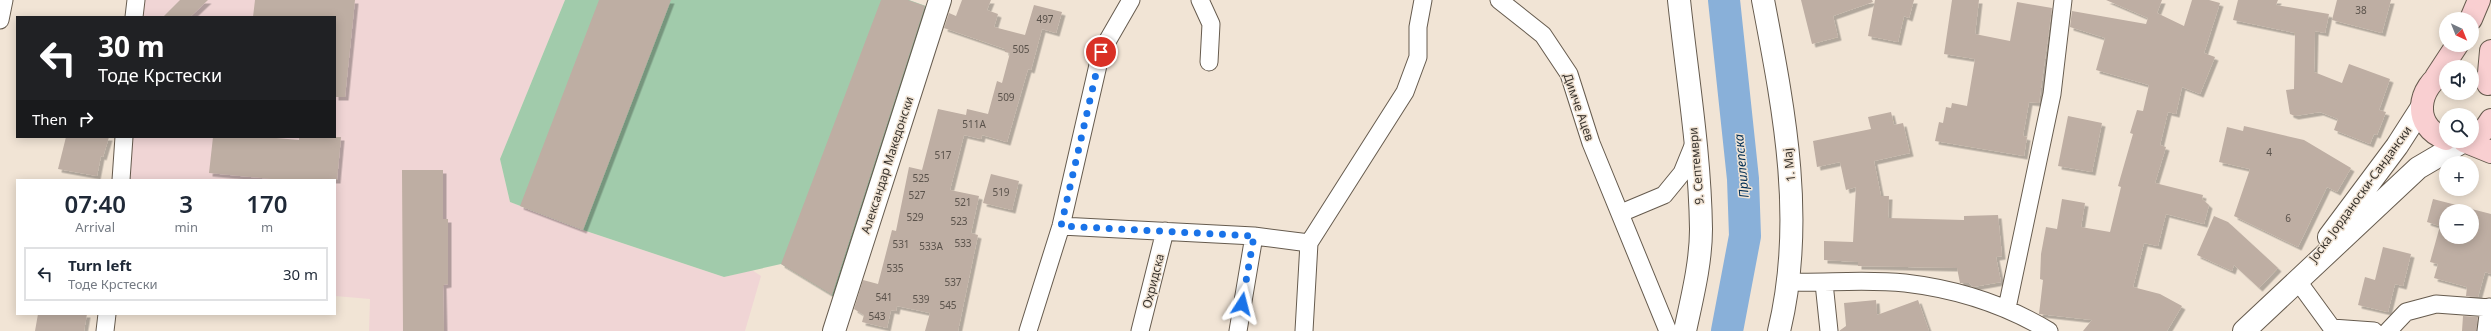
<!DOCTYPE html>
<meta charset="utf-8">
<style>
body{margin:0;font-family:"Noto Sans",sans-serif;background:#f6f6f7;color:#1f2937;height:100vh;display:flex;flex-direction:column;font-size:15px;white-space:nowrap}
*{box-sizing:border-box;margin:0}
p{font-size:13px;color:#747a83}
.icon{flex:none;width:22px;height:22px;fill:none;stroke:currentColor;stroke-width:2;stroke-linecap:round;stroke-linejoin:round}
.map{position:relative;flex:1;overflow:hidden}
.side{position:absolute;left:16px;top:179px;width:320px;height:136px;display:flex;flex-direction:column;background:#fff;border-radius:0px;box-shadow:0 2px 10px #0003}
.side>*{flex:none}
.guide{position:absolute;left:16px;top:16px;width:320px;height:122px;border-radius:0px;box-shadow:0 2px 10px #0003;background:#202124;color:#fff;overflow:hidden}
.needle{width:26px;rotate:137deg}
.fabs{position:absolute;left:2439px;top:12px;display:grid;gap:8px}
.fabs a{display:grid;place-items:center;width:40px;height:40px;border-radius:50%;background:#fff;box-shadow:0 2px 10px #0003;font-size:20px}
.pin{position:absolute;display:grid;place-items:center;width:34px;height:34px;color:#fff;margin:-17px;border:2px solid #fff;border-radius:50%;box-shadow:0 1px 4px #0007}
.me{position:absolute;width:44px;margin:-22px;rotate:9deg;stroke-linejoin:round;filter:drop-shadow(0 0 3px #0008)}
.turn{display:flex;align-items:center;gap:14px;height:84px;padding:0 16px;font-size:18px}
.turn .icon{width:52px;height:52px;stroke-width:2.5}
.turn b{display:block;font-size:28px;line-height:34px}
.then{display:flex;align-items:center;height:38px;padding:0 16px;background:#0003;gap:8px;font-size:15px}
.eta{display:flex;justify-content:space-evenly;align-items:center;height:68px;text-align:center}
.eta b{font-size:24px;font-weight:600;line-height:28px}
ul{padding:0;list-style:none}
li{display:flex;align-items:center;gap:12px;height:54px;margin:0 8px 6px;padding:0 8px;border:2px solid #e0e1e3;border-radius:0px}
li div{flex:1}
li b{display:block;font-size:15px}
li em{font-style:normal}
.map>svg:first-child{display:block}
.medical{fill:#f0d5d5}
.green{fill:#a1cbab}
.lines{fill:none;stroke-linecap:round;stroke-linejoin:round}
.river{stroke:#89b0d9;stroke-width:32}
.building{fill:#beaea3;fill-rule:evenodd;filter:url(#shadow)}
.minor-casing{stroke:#665b4e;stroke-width:19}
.tertiary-casing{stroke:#665b4e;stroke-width:24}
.secondary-casing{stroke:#665b4e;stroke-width:24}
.minor{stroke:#fff;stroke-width:17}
.tertiary{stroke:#fff;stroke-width:22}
.secondary{stroke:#f9cfd1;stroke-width:22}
.route{stroke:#1a73e8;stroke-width:7;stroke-dasharray:0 12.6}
.labels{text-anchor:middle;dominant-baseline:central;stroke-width:3;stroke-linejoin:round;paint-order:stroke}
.number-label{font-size:10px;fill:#5a524b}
.street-label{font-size:12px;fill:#39342e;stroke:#f1e4d5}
.water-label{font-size:13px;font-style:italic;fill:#012e54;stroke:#f1e4d5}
</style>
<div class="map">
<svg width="2491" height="331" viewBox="0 0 2491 331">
<defs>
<filter id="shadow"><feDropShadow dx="3.5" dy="3.5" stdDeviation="0" flood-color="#0004"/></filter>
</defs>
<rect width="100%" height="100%" fill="#f1e4d5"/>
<!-- medical -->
<path class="medical" d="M 136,0 L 565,0 L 500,159 L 510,202 L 583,230 L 724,277 L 752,270 L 761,276 L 745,331 L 369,331 L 370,299 L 335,296 L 335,180 L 121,180 L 124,137 L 335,137 L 335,17 L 134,17 Z"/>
<!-- green -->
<path class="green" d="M 565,0 L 909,0 L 937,10 L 843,302 L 781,264 L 724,277 L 583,230 L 510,202 L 500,159 Z"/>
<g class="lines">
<!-- river -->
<path class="river" d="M 1724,0 L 1743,179 L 1745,236 L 1727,331"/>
</g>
<!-- building -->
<path class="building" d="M 180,0 L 208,0 L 190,17 L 163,17 Z
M 255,0 L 355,0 L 345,97 L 335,97 L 335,17 L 253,17 Z
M 599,0 L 671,0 L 583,230 L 520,206 Z
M 881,0 L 908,0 L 925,6 L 832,295 L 781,264 Z
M 962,0 L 991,0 L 987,10 L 998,14 L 994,27 L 1025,35 L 1034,5 L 1062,12 L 1056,33 L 1042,29 L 1031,70 L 1028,69 L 1007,142 L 982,135 L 981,139 L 964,135 L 950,190 L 979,196 L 971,233 L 978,235 L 958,331 L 925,331 L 930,313 L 897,306 L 896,311 L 891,310 L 887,328 L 862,322 L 864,315 L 854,309 L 863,280 L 878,284 L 892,230 L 896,231 L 909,167 L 922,170 L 938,109 L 966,115 L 967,109 L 988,114 L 997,81 L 1002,83 L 1010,53 L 1005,52 L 1005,49 L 944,28 L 949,13 L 956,16 Z
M 1801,0 L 1872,0 L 1873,2 L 1833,16 L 1838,37 L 1812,44 Z
M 1875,0 L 1914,0 L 1909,18 L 1904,16 L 1898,42 L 1868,36 Z
M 1952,0 L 1979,0 L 1975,34 L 2010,41 L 2017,2 L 2052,8 L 2039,103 L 2029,102 L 2023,136 L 2027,137 L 2024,156 L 1935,141 L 1939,122 L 1943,123 L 1946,107 L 1951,108 L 1952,103 L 1967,106 L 1975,59 L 1944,54 Z
M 2106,0 L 2162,0 L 2157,13 L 2184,26 L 2192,0 L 2209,0 L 2220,3 L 2204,53 L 2215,57 L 2200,94 L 2182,87 L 2176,114 L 2168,112 L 2160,145 L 2166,147 L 2155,183 L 2203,195 L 2202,199 L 2209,205 L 2204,224 L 2166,214 L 2158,246 L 2144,243 L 2133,287 L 2160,294 L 2182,306 L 2167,331 L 2083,331 L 2092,320 L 2039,314 L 2043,280 L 2040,279 L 2041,254 L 2046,227 L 2057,229 L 2062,199 L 2085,203 L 2081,227 L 2110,232 L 2121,187 L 2118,186 L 2133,134 L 2130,133 L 2137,110 L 2143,111 L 2149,85 L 2096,70 L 2105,38 L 2070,27 L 2072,11 L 2146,24 L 2148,18 Z
M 2238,0 L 2278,0 L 2276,5 L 2329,14 L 2325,33 L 2315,31 L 2314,72 L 2342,83 L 2349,64 L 2390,79 L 2379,110 L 2386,112 L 2377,135 L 2374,134 L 2370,144 L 2334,130 L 2338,119 L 2320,112 L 2295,116 L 2290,114 L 2286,90 L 2294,89 L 2295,33 L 2233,20 Z
M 2337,0 L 2391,0 L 2382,33 L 2332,20 Z
M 1891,112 L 1894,125 L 1903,123 L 1910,153 L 1874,161 L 1881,196 L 1889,196 L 1888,218 L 1964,220 L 1964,216 L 1998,215 L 2002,256 L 1996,257 L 2001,282 L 1973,287 L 1969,283 L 1960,283 L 1957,268 L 1858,266 L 1858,262 L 1824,260 L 1824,241 L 1853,242 L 1856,187 L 1846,190 L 1840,162 L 1817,167 L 1813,141 L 1871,129 L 1868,117 Z
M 2068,116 L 2102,123 L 2092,172 L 2058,166 Z
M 2244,126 L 2304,140 L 2351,168 L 2337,192 L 2327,187 L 2298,247 L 2234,216 L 2250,169 L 2219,162 L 2227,127 L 2243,131 Z
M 66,137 L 109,137 L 103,157 L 101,156 L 97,176 L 58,169 Z
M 213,137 L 265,137 L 299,140 L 299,137 L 341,137 L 337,180 L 282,180 L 209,173 Z
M 402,170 L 443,170 L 443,219 L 448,219 L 448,284 L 443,285 L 444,331 L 403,331 Z
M 991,174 L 1019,181 L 1012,210 L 983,203 Z
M 2433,199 L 2491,214 L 2491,274 L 2485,272 L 2478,297 L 2466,296 L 2467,287 L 2434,278 L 2438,264 L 2430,262 L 2440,226 L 2427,222 ZM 2446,211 L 2472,211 L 2472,237 L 2446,237 Z
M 2214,216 L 2228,222 L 2278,268 L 2259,288 L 2234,265 L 2232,271 L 2197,255 Z
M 2383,247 L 2411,254 L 2403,286 L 2395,284 L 2388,312 L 2358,305 L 2365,277 L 2375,280 Z
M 1876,300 L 1877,315 L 1918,300 L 1929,331 L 1839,331 L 1846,326 L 1844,303 Z
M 38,314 L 87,314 L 84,331 L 35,331 Z
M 2463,316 L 2478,317 L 2476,331 L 2462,331 Z"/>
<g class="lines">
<!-- minor casing -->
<g class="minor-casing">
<path id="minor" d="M 1200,0 L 1211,24 L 1209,62
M 1499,0 L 1543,35 L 1569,74 L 1591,143 L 1668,331
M 134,17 L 136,0
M 0,20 L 4,0
M 121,180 L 124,137
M 1621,213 L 1664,195 L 1682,173 L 1695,141
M 1061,226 L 1254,236 L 1309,243
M 2297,280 L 2332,328 L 2374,331
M 1789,282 C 1827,283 1867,279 1905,283 C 1956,289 2006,305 2049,331
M 1824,283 L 1829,331
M 2007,308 L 2052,94 L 2063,0
M 105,331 L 107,314
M 1028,331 L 1061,226 L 1101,52 L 1131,0
M 1140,331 L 1165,231
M 1238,331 L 1254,236
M 1304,331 L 1309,243 L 1405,92 L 1418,57 L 1418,27 L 1423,0
M 2388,331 L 2406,312 L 2436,304 L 2491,308
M 2486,331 L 2489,307"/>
</g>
<!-- tertiary casing -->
<g class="tertiary-casing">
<path id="tertiary" d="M 1679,0 C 1687,76 1700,153 1701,229 C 1701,263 1692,298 1685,331
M 1763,0 C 1784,110 1806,220 1779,331
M 2329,237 L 2397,146 L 2422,107
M 834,331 L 940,0
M 2244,331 L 2418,168 L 2464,141"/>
</g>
<!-- secondary casing -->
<g class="secondary-casing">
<path id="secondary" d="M 2471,19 L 2479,0
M 2446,71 C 2417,87 2411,126 2446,139
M 2436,77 L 2457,45
M 2488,84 L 2491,51
M 2472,138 L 2485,129 L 2491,120
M 2464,141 L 2491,152"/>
</g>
<!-- minor -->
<use href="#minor" class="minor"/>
<!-- tertiary -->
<use href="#tertiary" class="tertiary"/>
<!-- secondary -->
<use href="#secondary" class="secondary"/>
</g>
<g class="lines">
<!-- route -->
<path class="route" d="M 1101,52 L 1061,226 L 1254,236 L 1242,304"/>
</g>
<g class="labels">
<!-- number labels -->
<g class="number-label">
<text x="2361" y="10">38</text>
<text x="1045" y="19">497</text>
<text x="1021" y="49">505</text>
<text x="1006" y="97">509</text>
<text x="974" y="124">511А</text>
<text x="2269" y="152">4</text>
<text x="943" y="155">517</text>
<text x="921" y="178">525</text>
<text x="1001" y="192">519</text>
<text x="917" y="195">527</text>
<text x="963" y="202">521</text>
<text x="915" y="217">529</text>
<text x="2288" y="218">6</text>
<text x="959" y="221">523</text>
<text x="963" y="243">533</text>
<text x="901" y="244">531</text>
<text x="931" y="246">533А</text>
<text x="895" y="268">535</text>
<text x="953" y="282">537</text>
<text x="884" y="297">541</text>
<text x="921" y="299">539</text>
<text x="948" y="305">545</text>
<text x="877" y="316">543</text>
</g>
<!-- street labels -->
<g class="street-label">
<text transform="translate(1579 107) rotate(71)">Димче Ацев</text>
<text transform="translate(887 165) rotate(-72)">Александар Македонски</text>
<text transform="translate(1789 165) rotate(-96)">1. Мај</text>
<text transform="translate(1696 166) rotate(-95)">9. Септември</text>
<text transform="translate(2360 194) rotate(-54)">Јоска Јорданоски-Сандански</text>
<text transform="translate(1153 281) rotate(-76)">Охридска</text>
</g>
<!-- water labels -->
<g class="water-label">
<text transform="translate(1741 166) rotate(-95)">Прилепска</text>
</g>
</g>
</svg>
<div class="fabs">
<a><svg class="needle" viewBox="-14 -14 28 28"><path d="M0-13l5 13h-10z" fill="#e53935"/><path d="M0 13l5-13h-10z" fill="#747a83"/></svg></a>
<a><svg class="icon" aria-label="sound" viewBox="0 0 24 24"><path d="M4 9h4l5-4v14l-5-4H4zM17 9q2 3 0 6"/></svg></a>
<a><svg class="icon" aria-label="search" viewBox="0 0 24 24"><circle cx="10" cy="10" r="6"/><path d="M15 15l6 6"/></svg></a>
<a>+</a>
<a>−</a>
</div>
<div class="pin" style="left:1101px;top:52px;background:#d93025"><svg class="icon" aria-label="arrive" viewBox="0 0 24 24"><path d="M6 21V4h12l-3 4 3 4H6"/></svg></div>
<svg class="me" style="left:1242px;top:304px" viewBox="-20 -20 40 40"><path d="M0-17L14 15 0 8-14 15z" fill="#1a73e8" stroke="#fff" stroke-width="4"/></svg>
<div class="guide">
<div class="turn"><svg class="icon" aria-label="left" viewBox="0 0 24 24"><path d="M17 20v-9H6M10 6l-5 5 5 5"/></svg><div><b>30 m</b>Тоде Крстески</div></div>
<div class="then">Then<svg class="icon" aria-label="right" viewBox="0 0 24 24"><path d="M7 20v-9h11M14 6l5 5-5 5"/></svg></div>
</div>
<section class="side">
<div class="eta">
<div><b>07:40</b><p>Arrival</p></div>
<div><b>3</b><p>min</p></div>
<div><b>170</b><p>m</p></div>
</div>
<ul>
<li><svg class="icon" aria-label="left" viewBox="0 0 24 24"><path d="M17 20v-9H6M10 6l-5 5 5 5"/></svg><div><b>Turn left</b><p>Тоде Крстески</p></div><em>30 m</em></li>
</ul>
</section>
</div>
